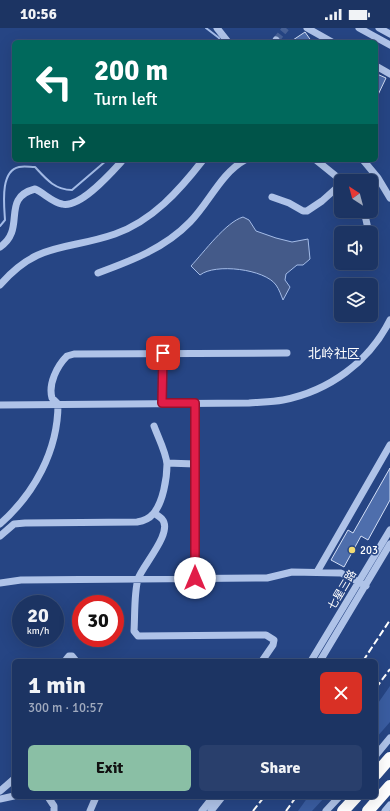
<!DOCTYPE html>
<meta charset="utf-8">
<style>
body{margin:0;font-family:Signika,"Noto Sans SC",sans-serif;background:#293f6c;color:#f1f3f6;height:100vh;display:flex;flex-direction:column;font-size:15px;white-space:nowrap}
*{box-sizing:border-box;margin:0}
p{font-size:13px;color:#a0aabe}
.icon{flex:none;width:22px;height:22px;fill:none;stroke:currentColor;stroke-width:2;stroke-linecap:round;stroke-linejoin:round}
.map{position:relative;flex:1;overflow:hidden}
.panel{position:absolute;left:12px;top:631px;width:366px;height:140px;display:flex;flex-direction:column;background:#1c3463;border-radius:6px;box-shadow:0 4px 16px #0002,0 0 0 1px #3a4f78}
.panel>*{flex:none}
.top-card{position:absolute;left:12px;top:12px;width:366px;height:122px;border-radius:6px;box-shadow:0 4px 16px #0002,0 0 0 1px #3a4f78;background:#00695c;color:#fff;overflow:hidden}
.needle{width:26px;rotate:324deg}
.buttons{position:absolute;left:334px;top:146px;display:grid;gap:8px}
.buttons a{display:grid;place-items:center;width:44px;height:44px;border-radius:6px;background:#1c3463;box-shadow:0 4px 16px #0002,0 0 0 1px #3a4f78;font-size:20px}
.speed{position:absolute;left:12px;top:567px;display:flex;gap:8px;font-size:20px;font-weight:700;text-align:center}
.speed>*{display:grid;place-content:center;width:52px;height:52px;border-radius:50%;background:#1c3463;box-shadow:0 4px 16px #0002,0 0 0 1px #3a4f78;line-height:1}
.speed small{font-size:10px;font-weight:400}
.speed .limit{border:6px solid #d22;background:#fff;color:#111}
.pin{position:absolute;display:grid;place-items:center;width:34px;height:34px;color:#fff;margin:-17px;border-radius:8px;box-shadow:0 2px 6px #0006}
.me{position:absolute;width:44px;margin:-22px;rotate:0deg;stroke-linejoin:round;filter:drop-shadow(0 0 3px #0008)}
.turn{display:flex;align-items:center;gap:14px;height:84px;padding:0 16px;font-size:18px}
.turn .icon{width:52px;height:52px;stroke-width:2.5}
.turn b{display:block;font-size:28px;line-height:34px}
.then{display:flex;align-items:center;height:38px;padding:0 16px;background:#0003;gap:8px;font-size:15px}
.round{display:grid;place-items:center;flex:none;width:42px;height:42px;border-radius:6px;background:#293f6c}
.headline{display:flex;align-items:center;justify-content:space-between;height:68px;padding:0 16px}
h1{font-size:24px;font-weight:700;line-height:30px}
.primary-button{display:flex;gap:8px;margin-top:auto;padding:8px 16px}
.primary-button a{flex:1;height:46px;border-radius:6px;background:#8abfa5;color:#111;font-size:16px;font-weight:700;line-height:46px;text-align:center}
.primary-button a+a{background:#293f6c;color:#f1f3f6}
.status{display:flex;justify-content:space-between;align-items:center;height:28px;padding:0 20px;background:#1c3463;direction:ltr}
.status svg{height:11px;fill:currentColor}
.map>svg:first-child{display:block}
.green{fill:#3a5da1}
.water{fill:#445a89;stroke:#a4bce8}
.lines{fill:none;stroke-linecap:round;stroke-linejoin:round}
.stream{stroke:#a4bce8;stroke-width:2}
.building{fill:#4e6eac;stroke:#d3dff6}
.minor-tunnel{stroke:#476196;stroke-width:7;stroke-dasharray:7 3.5;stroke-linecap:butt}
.minor{stroke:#afc3e8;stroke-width:7}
.highway{stroke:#fff;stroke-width:12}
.rail{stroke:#fff;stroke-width:2;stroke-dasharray:7 3;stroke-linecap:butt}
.route-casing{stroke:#92132f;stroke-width:10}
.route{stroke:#e11d48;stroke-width:7}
.poi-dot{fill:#f1db74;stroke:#264584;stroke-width:1.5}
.labels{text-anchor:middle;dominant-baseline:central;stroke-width:3;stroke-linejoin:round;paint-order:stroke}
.poi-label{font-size:11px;fill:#fff;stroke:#264584;text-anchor:start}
.street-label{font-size:11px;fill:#fff;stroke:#264584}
.quarter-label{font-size:13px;fill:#fff;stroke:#264584}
</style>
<div class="status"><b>10:56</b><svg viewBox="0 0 49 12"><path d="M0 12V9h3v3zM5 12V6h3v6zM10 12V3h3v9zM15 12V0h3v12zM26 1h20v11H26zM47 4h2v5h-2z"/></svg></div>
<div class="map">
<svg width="390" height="783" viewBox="0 0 390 783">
<rect width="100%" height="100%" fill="#264584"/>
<!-- green -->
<path class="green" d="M 390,658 L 390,694 L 376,710 L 376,678 Z
M 308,769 L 325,769 L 312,783 L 298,783 Z"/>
<!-- water -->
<path class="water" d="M 243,189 L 249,192 L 256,203 L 276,210 L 292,214 L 308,211 L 310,231 L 303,237 L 297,237 L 286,246 L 285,252 L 290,259 L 283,272 C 281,267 279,261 276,257 C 265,241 215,235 200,247 L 191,238 C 204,224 226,194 243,189 Z"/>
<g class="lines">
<!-- stream -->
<path class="stream" d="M 206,0 L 219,10 L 220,14
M 0,198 L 5,192 C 4,176 0,143 19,139 C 24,138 30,139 35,139 C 46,151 55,162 72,162 L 107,132"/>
</g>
<!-- building -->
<path class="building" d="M 305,4 L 312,14 L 290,14 Z
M 377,46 L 386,50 L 376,71 L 376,49 Z
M 390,440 L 390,472 L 368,512 L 361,508 L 344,539 L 331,532 L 348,502 L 353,505 Z"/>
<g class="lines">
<!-- minor-tunnel -->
<path class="minor-tunnel" d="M 276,12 L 286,0"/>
<!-- minor -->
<path class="minor" d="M 217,0 L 228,14
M 307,0 L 332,14
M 359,0 L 390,17
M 379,0 L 390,6
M 275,14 L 276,12
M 376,38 L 390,46
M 316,132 L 342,153
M 363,132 L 378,150 L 390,170
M 272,169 L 289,175 L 303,183 L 307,183 L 322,173 L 341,156
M 364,183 L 369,205
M 0,219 C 27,201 0,170 35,161 C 44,165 52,174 62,176 C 80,181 112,144 123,132
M 98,245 C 131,233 165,220 190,194 C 209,175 221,145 245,132
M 0,257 C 38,213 66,223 115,206 C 152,193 179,163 203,132
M 162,375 L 163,325
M 195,375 L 195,550
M 0,377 L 249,375 C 260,374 272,374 283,372 C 329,363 369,334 390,292
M 167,435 L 195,436
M 154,485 C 157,487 160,489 162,491 C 174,504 142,538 138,551 C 134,565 135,588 134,603 L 138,608 L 266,607 L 274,612 L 273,617 L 262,633
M 0,496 C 34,466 58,423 58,376 L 52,370 C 48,356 57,338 67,328 L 74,326 L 287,325
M 0,508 L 14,496 L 25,495 L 137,494 C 143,493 149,491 153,486 C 163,475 167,450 167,436 C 166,424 158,409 154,398
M 317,544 L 390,417
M 0,555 L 21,552 L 267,550 L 292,544 L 341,545 L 366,558
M 65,633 L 69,628 L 72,628 L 76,633
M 311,633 L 390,502
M 320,633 L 390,516
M 376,727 L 390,710
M 0,763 L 14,751
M 48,769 L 54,778 L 54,783
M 0,771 L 14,768
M 90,783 L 96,769
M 202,783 L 213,769
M 211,783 L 222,769
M 326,783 L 339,769
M 385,783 L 390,777"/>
<!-- highway -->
<path class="highway" d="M 376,746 L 390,730
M 343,783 L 356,769
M 368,783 L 390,758"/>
<!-- rail -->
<path class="rail" d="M 363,633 L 390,592
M 376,660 L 390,641
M 253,783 L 264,769
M 286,783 L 296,769"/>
</g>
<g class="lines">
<!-- route casing -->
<g class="route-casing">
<path id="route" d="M 163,325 L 162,375 L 195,375 L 195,550"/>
</g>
<!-- route -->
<use href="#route" class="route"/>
</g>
<!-- markers -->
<circle class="poi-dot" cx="352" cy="522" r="4"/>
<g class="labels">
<!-- poi labels -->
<g class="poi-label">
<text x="360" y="522">203</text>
</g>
<!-- street labels -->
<g class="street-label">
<text transform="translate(342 562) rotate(-59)">七星三路</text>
</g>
<!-- quarter labels -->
<g class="quarter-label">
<text x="334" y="326">北岭社区</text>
</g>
</g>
</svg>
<div class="buttons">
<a><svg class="needle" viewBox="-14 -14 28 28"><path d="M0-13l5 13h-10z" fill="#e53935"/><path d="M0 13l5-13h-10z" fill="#a0aabe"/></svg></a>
<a><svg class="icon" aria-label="sound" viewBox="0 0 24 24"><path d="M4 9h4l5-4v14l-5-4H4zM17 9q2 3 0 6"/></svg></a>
<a><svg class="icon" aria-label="layers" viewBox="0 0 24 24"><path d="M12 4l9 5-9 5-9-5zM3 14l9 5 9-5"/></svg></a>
</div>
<div class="speed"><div>20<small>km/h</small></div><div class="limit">30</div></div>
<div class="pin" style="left:163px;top:325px;background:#d93025"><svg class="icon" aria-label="arrive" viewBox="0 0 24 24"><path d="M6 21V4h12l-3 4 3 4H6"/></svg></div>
<svg class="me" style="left:195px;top:550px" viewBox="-20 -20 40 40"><circle r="19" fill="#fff"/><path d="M0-13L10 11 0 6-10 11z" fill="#e11d48"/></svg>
<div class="top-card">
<div class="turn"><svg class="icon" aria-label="left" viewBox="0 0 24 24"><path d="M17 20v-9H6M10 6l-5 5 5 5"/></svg><div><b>200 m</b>Turn left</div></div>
<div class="then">Then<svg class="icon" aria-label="right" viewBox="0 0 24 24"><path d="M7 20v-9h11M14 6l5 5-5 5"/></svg></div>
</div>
<section class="panel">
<div class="headline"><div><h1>1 min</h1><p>300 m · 10:57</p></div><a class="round" style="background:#d93025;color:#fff"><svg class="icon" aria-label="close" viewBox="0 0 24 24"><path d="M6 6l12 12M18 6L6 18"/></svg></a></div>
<div class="primary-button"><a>Exit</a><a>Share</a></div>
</section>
</div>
